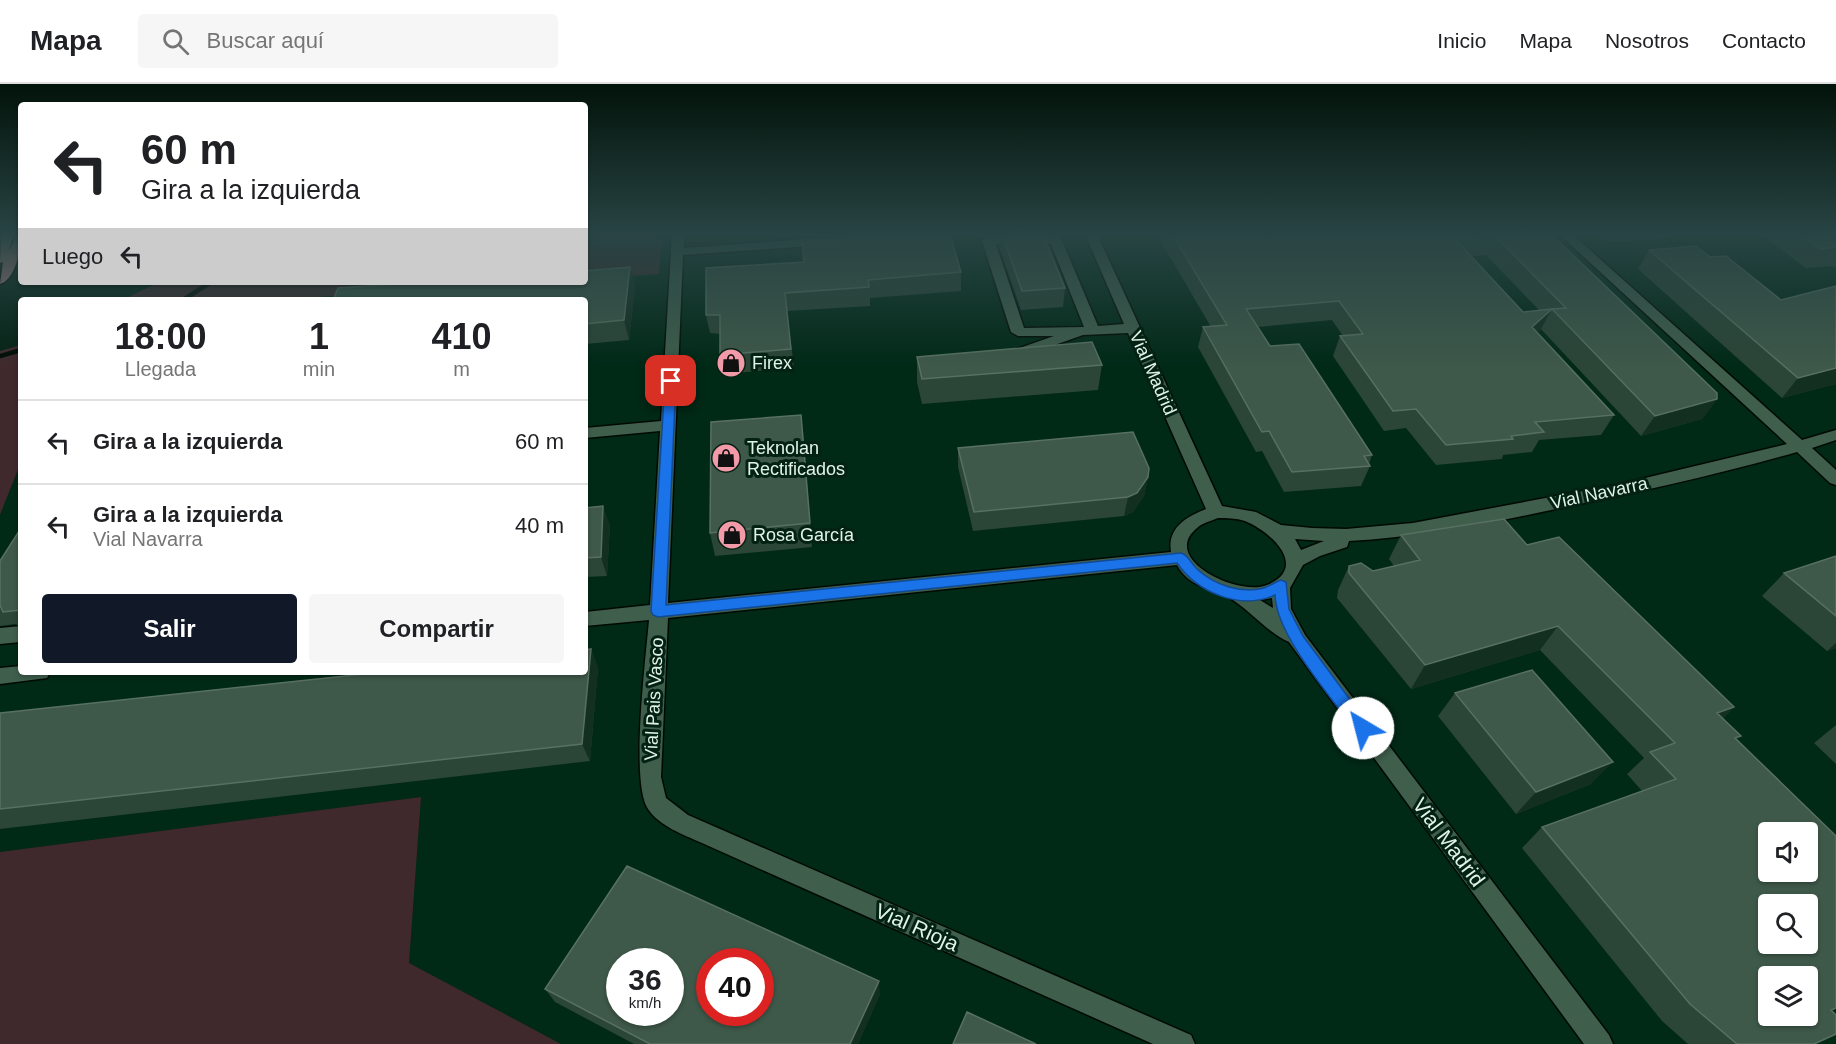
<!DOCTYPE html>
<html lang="es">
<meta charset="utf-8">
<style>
body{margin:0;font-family:Arial,sans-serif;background:#f6f6f6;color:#202124;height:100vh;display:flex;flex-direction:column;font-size:22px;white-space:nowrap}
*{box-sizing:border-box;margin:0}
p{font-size:20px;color:#757577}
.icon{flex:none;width:33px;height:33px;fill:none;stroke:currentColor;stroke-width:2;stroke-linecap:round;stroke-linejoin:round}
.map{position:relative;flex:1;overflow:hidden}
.drawer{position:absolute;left:18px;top:213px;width:570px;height:378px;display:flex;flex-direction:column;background:#fff;border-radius:6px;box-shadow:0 2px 4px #0004}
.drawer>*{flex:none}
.guide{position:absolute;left:18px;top:18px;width:570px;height:183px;border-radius:6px;box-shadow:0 2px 4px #0004;background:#fff;color:#202124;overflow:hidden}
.buttons{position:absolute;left:1758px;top:738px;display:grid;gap:12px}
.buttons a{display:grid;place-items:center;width:60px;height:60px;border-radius:6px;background:#fff;box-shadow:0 2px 4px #0004;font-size:30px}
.speed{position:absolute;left:606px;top:864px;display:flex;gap:12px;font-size:30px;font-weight:700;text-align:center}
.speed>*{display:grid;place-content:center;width:78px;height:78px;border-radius:50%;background:#fff;box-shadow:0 2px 4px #0004;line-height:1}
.speed small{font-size:15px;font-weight:400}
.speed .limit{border:9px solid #d22;background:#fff;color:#111}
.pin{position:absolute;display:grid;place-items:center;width:51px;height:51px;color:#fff;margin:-26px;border-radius:12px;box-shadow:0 3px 9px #0006}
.me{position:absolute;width:66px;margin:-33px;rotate:323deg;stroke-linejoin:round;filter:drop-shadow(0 0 4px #0008)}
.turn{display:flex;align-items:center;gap:21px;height:126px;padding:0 24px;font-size:27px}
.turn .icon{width:78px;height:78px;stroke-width:2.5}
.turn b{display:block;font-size:42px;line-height:51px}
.then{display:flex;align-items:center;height:57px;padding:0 24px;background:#0003;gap:12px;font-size:22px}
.eta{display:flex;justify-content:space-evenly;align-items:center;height:102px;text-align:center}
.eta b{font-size:36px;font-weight:600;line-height:42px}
.primary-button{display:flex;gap:12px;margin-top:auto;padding:12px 24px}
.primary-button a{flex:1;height:69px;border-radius:6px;background:#111827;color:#fff;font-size:24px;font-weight:600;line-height:69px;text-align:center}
.primary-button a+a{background:#f6f6f6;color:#202124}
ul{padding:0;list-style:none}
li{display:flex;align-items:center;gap:18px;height:84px;padding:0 24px;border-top:2px solid #e0e0e0}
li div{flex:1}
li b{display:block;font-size:22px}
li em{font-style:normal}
header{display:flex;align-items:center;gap:36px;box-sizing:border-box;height:84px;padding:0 30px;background:#fff;border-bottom:2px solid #e0e0e0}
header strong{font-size:28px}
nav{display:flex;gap:33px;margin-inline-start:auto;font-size:21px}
.search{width:420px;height:54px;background:#f6f6f6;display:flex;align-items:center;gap:15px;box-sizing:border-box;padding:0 21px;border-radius:6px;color:#757577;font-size:22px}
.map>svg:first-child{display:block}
.built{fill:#002916;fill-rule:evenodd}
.green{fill:#40292d}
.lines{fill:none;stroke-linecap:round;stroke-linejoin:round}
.stream{stroke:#000c03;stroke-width:4.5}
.minor-casing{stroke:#000a03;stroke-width:3}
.major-casing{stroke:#000a03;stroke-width:3}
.minor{fill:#3f5e4c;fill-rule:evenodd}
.major{fill:#b07d81;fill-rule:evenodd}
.wall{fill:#2b4536;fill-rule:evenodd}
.shaded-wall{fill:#132f20}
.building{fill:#3e5849;stroke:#587062;stroke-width:1.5;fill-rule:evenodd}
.route{fill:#1a73e8;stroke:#114b97;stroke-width:1.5}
.labels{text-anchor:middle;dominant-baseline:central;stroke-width:6;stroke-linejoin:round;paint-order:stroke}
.poi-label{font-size:18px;fill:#e1f3e8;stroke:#032213;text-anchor:start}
.street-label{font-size:18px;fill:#e1f3e8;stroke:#032213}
.near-street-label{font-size:21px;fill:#e1f3e8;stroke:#032213}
</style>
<header>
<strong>Mapa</strong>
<div class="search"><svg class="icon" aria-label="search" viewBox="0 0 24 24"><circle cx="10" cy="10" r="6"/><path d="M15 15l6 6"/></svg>Buscar aquí</div>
<nav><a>Inicio</a><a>Mapa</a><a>Nosotros</a><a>Contacto</a></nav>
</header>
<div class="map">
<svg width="1836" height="960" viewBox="0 0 1836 960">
<rect width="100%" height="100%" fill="#032213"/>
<!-- built -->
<path class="built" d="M 662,150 L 1836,150 L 1836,960 L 561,960 L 409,879 L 421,713 L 0,768 L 0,431 L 21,378 L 21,588 L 585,588 L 585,216 L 275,216 L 537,198 L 585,198 L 585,195 L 659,189 ZM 1768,748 L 1808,748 L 1808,788 L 1768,788 ZM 1768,820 L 1808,820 L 1808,860 L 1768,860 ZM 620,878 L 670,878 L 670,928 L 620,928 ZM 710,878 L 760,878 L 760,928 L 710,928 ZM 1768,892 L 1808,892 L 1808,932 L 1768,932 Z"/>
<!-- green -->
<path class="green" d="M 585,150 L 662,150 L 659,190 L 585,195 Z
M 159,198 L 537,198 L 275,216 L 122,216 Z
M 21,261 L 21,378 L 0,431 L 0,267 Z
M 421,713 L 409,879 L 561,960 L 0,960 L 0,768 Z"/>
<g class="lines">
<!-- stream -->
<path class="stream" d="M 183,216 L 211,198
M 0,272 L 21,266"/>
<!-- minor casing -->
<g class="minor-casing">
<path id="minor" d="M 672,150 L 684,150 L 684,164 L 875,150 L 930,150 L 924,154 L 683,171 L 668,519 L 1171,468 C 1167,444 1186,433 1206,425 L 1128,249 L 1083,251 L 1018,274 L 1008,274 L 1006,271 L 1008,268 L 1054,252 L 1018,252 L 1011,248 L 982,157 L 988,153 L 1041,150 L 1061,154 L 1098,242 L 1124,240 L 1085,150 L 1097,150 L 1222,422 L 1256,428 L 1281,441 L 1312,444 L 1346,445 L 1413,439 L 1620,400 L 1787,360 L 1559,150 L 1572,150 L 1802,356 L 1836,346 L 1836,356 L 1812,364 L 1836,386 L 1836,401 L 1830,399 L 1797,368 C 1720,390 1643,407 1566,423 C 1494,438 1423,453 1349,457 L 1347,463 L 1320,472 L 1303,481 L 1290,504 L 1291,525 L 1305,551 L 1609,951 L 1613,960 L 1584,960 L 1289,558 C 1269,550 1248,524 1228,513 C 1209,503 1189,503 1177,481 L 668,534 L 661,693 L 666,714 L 688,731 L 1191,951 L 1195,960 L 1153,960 L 702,759 C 684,751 659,742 648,725 C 630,699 646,572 649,536 L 585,542 L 585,528 L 650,521 L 660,347 L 585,354 L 585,344 L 661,337 ZM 1041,158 L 1051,160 L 1084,243 L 1024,244 L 996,160 ZM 1218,434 C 1227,434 1236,434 1245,437 C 1270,447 1310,483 1267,501 C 1238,513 1159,475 1197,444 C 1202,439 1211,437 1218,434 ZM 1295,455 L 1324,457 L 1301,466 ZM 1272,514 L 1273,524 L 1260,516 Z
M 21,542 L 21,558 L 0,560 L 0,544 Z
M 21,582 L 21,588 L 50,588 L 47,594 L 0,600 L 0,584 Z"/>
</g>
<!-- major casing -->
<g class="major-casing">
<path id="major" d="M 1,150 L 13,150 L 9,167 L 16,153 L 21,152 C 21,166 15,196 0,200 L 3,178 L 0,179 Z"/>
</g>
<!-- minor -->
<use href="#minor" class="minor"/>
<!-- major -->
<use href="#major" class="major"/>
</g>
<!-- wall -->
<path class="wall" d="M 1000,150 L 1043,150 L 1065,204 L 1063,223 L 1021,226 L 999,162 Z
M 1160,150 L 1551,150 L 1717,315 L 1702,335 L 1641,352 L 1541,245 L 1547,234 L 1541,245 L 1537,248 L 1614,331 L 1601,351 L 1539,356 L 1532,368 L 1503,371 L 1502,375 L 1436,381 L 1406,344 L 1384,347 L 1333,272 L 1340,252 L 1343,252 L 1332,236 L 1258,243 L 1270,262 L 1372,371 L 1369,380 L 1370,382 L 1361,402 L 1284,408 L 1262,367 L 1256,368 L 1198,263 L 1203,243 L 1211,243 L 1159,154 ZM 1486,171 L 1539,226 L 1523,228 L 1472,172 Z
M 1599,150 L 1670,150 L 1668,154 L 1609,158 Z
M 1760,150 L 1836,150 L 1836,184 L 1832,182 L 1806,184 Z
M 802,159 L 961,188 L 961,207 L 870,214 L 870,222 L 787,227 L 794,284 L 724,290 L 720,271 L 720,250 L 710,249 L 706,231 L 803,178 Z
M 1649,166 L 1710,173 L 1781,216 L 1836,300 L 1782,314 L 1638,185 Z
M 635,202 L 629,256 L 585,260 L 585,216 Z
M 917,273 L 1102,281 L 1098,306 L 922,320 L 917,298 Z
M 801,331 L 812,463 L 715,472 L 710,449 Z
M 958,364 L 1148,393 L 1144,412 L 1133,428 L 1124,432 L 973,447 L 958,383 Z
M 585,424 L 610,441 L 607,492 L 585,493 Z
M 21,444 L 21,545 L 16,540 L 0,542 L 0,477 Z
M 1401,451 L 1527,461 L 1734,623 L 1723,634 L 1737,655 L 1833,928 L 1836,951 L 1817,960 L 1688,960 L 1662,937 L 1522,764 L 1542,743 L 1642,707 L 1627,690 L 1644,674 L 1540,566 L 1411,605 L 1337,514 L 1338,506 L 1349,482 L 1373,487 L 1394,482 L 1389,475 Z
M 1836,472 L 1836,564 L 1827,567 L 1762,512 L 1784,489 Z
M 591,565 L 598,584 L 590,677 L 0,745 L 0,629 Z
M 1455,609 L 1591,700 L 1516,730 L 1438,632 Z
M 1836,641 L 1836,680 L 1814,659 Z
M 545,905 L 880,910 L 858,960 L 634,960 L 555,918 Z"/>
<!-- shaded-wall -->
<path class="shaded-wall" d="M 630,183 L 635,202 L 629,256 L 624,236 Z
M 1552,225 L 1541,245 L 1522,262 L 1532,243 Z
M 1836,284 L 1836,300 L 1782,314 L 1798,294 Z
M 1717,315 L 1702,335 L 1641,352 L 1655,332 Z
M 801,331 L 804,354 L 812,463 Z
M 1148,393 L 1144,412 L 1133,428 L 1124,432 L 1128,413 Z
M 603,422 L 610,441 L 607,492 L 601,473 Z
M 1558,542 L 1540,566 L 1411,605 L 1425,581 Z
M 1836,559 L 1836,564 L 1827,567 Z
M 591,565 L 598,584 L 590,677 L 582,660 Z
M 1734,623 L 1710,646 L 1717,629 Z
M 1613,678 L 1591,700 L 1516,730 L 1536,708 Z
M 879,897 L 880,910 L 858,960 L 850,960 Z
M 1836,950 L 1817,960 L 1814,960 Z"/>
<!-- building -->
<path class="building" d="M 950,150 L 961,188 L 868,196 L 869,203 L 785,209 L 791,265 L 720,271 L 720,231 L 706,231 L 706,184 L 804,178 L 802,159 Z
M 1002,150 L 1043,150 L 1065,204 L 1022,207 Z
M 1172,150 L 1551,150 L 1717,309 L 1717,315 L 1655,332 L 1552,225 L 1566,224 L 1495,152 L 1455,155 L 1523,228 L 1552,225 L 1532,243 L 1614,331 L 1535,338 L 1544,348 L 1511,352 L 1513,355 L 1446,361 L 1416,325 L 1393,327 L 1340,252 L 1363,250 L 1339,217 L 1246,225 L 1270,262 L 1299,260 L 1372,371 L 1364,372 L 1370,382 L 1292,388 L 1269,347 L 1262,348 L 1203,243 L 1227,241 Z
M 1800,150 L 1836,150 L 1836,163 L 1820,165 Z
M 1696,162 L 1710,173 L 1726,172 L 1781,216 L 1836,202 L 1836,284 L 1798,294 L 1649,166 Z
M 630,183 L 624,236 L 585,240 L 585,216 L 333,216 L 338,204 L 427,198 L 585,198 L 585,187 Z
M 1092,258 L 1102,281 L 922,295 L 917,273 Z
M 801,331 L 810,439 L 710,449 L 711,338 Z
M 1133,348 L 1149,384 L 1148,393 L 1137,409 L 1128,413 L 974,428 L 958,364 Z
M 603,422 L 601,473 L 585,474 L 585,424 Z
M 1504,435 L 1527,461 L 1559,453 L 1734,623 L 1717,629 L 1741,652 L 1735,654 L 1836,752 L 1836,924 L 1831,926 L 1836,931 L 1836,950 L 1814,960 L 1737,960 L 1690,920 L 1542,743 L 1676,695 L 1650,668 L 1675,659 L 1558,542 L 1425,581 L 1349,489 L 1349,482 L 1361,479 L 1373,487 L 1420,476 L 1401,451 ZM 1768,748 L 1808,748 L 1808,788 L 1768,788 ZM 1768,820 L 1808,820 L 1808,860 L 1768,860 ZM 1768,892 L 1808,892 L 1808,932 L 1768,932 Z
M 21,444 L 21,526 L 3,528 L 0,521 L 0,477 Z
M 1836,472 L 1836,532 L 1784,489 Z
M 591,565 L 582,660 L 0,725 L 0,629 L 383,588 L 585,588 L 585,566 Z
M 1532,586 L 1613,678 L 1536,708 L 1455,609 Z
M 627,782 L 879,897 L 850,960 L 650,960 L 545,905 ZM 620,878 L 670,878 L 670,928 L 620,928 ZM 710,878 L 760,878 L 760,928 L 710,928 Z
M 967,928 L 1036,960 L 953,960 Z"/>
<!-- sky -->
<linearGradient id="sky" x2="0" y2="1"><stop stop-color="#02130a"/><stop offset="0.53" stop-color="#284444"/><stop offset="1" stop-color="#284444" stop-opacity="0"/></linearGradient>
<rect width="1836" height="284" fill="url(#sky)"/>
<!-- route -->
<path class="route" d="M 671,294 L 676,297 L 666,521 L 1181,469 C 1189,471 1191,480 1197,485 C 1214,501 1241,510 1264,504 C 1270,502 1275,498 1281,496 L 1286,498 L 1289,525 L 1303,552 L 1368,640 L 1371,644 L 1368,649 L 1357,649 C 1333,615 1276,552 1275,511 C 1240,527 1197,508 1177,479 L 658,533 L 653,531 L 651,527 L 665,297 Z"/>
<!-- icons -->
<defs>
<g id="shop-disc" transform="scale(1.5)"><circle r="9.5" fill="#f39aa8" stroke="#032213"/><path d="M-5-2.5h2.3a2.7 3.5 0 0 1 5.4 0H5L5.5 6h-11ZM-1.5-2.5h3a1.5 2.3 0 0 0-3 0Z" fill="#111"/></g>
</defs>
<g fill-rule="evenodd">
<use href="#shop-disc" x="731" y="279"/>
<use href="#shop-disc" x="726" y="374"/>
<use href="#shop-disc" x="732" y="451"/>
</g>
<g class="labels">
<!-- poi labels -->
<g class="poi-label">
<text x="752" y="279">Firex</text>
<text x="747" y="364">Teknolan<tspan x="747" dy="21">Rectificados</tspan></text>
<text x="753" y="451">Rosa García</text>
</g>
<!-- street labels -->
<g class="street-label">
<text transform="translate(1153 289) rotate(66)">Vial Madrid</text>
<text transform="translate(1599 409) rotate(-12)">Vial Navarra</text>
<text transform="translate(654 615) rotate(-87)">Vial Pais Vasco</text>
</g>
<!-- near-street labels -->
<g class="near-street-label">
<text transform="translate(1449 758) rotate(53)">Vial Madrid</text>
<text transform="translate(917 843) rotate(24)">Vial Rioja</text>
</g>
</g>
</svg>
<div class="buttons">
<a><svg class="icon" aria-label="sound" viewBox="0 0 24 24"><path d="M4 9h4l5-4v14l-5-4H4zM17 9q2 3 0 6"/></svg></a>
<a><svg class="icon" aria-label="search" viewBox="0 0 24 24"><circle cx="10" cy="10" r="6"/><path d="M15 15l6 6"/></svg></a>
<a><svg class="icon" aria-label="layers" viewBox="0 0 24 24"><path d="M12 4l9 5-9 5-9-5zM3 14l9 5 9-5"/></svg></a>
</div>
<div class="speed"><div>36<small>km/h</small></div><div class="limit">40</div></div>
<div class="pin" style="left:671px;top:297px;background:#d93025"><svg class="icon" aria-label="arrive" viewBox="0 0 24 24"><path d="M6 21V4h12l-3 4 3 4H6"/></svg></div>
<svg class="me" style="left:1363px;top:644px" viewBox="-20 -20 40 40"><circle r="19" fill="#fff"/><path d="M0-13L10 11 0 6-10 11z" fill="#1a73e8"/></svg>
<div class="guide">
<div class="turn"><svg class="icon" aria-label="left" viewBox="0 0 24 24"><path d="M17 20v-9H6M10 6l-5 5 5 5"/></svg><div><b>60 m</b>Gira a la izquierda</div></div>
<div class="then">Luego<svg class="icon" aria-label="left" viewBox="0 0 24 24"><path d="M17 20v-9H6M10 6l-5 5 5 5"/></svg></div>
</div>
<section class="drawer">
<div class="eta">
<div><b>18:00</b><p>Llegada</p></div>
<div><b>1</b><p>min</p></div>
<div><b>410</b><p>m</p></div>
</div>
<ul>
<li><svg class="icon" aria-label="left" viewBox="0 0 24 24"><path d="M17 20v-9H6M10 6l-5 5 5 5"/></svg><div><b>Gira a la izquierda</b></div><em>60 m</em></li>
<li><svg class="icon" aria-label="left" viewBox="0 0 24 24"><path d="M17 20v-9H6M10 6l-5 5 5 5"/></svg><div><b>Gira a la izquierda</b><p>Vial Navarra</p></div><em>40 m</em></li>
</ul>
<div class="primary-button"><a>Salir</a><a>Compartir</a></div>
</section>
</div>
